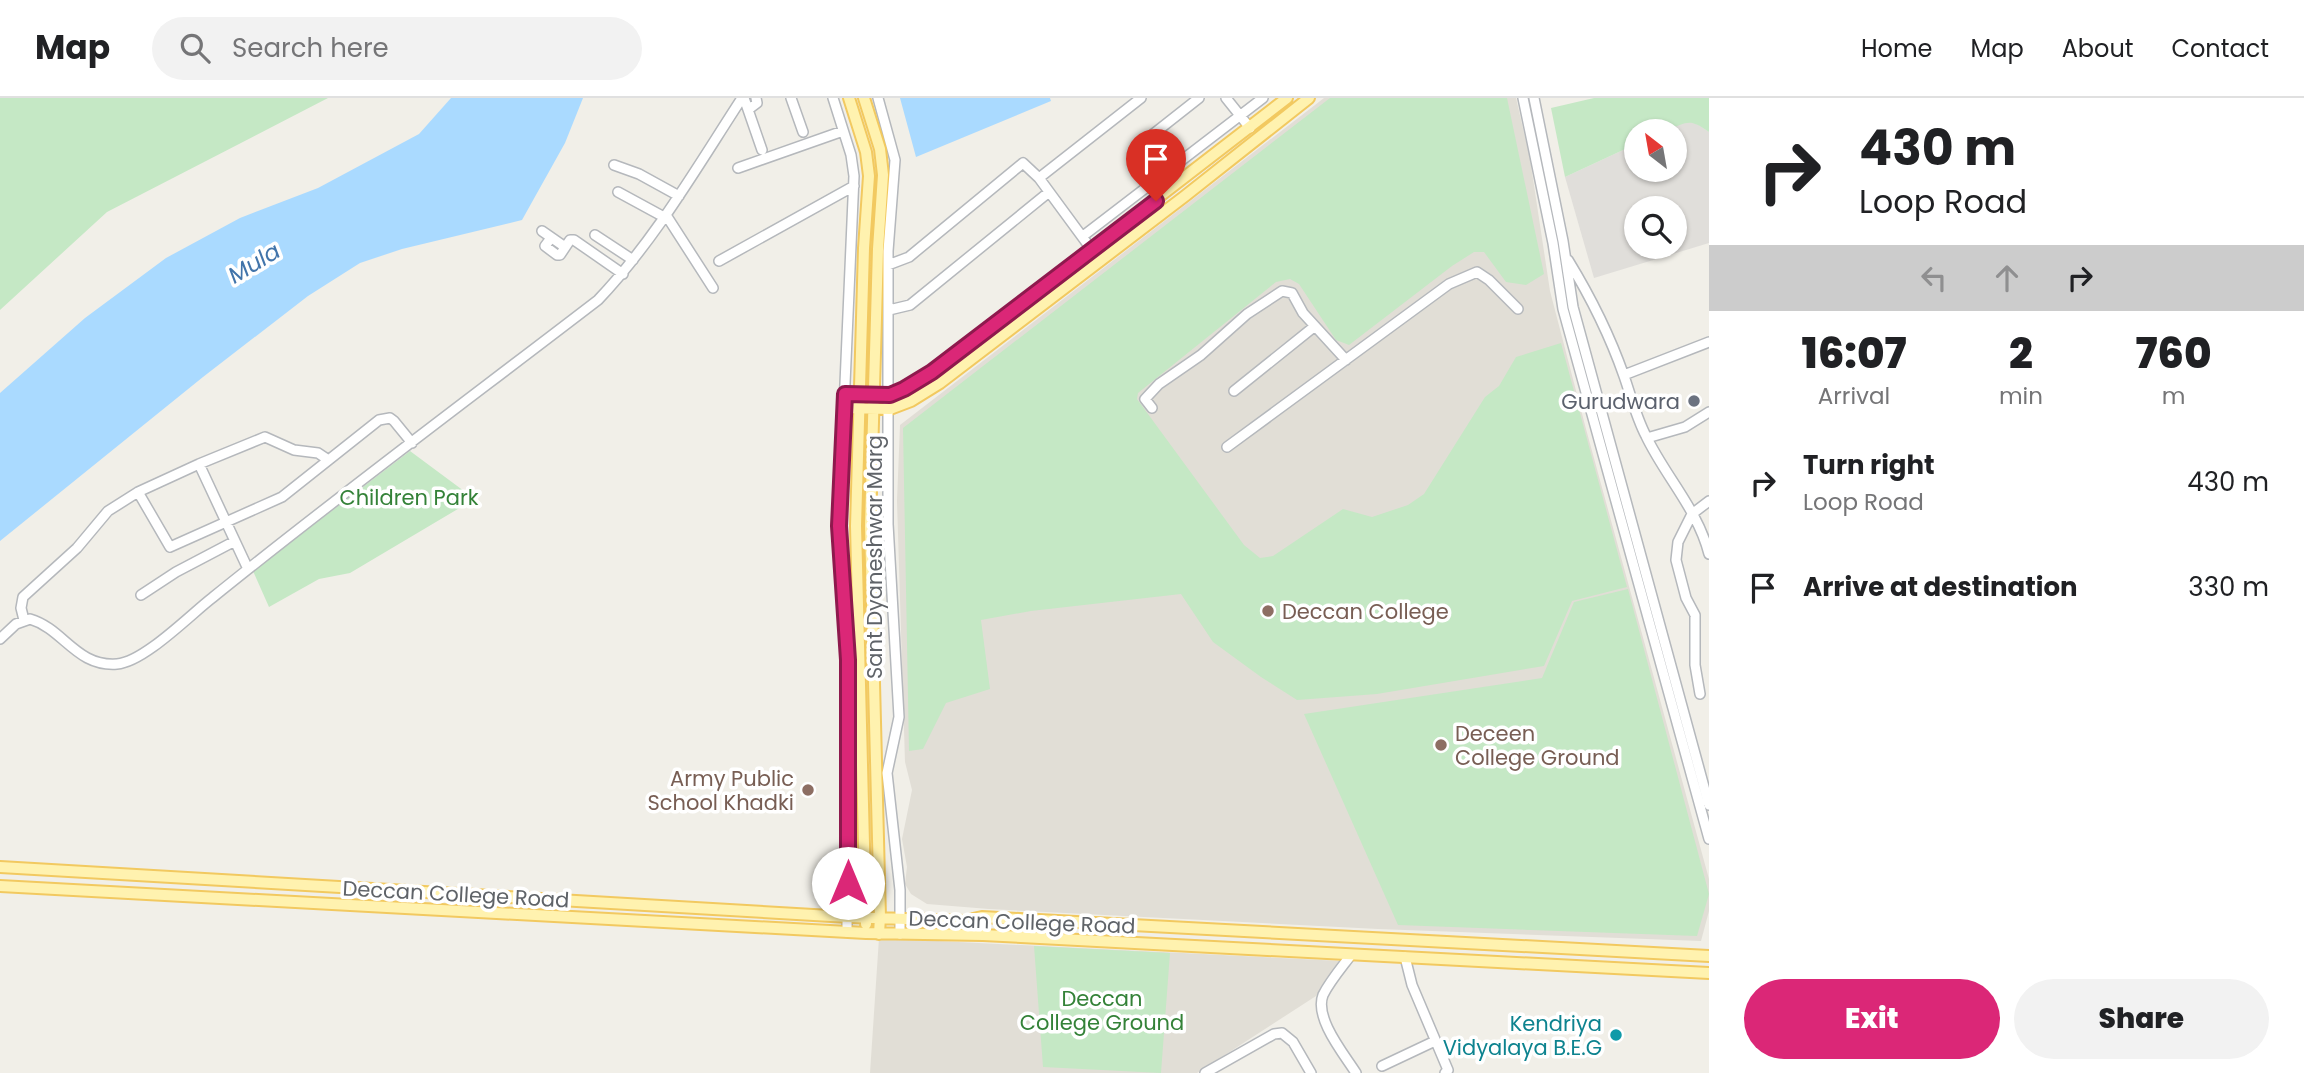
<!DOCTYPE html>
<style>
body{margin:0;font-family:Poppins,sans-serif;background:#f2f2f2;color:#202124;height:100vh;display:flex;flex-direction:column;font-size:26px;white-space:nowrap}
*{box-sizing:border-box;margin:0}
p{font-size:23px;color:#757577}
.icon{flex:none;width:38px;height:38px;fill:none;stroke:currentColor;stroke-width:2;stroke-linecap:round;stroke-linejoin:round}
.map{position:relative;flex:1;overflow:hidden}
.panel{display:flex;flex-direction:column;background:#fff;width:595px}
.panel>*{flex:none}
.banner{background:#fff;color:#202124;overflow:hidden}
.needle{width:46px;rotate:329deg}
.tools{position:absolute;left:1624px;top:21px;display:grid;gap:14px}
.tools a{display:grid;place-items:center;width:63px;height:63px;border-radius:50%;background:#fff;box-shadow:0 2px 5px #0004;font-size:35px}
.pin{position:absolute;display:grid;place-items:center;width:60px;height:60px;color:#fff;margin:-72px -30px;border-radius:50% 50% 50% 0;rotate:-45deg;box-shadow:0 0 7px #0007}
.pin .icon{rotate:45deg}
.me{position:absolute;width:77px;margin:-38px;rotate:0deg;stroke-linejoin:round;filter:drop-shadow(0 0 5px #0008)}
.turn{display:flex;align-items:center;gap:24px;height:147px;padding:0 35px;font-size:32px}
.turn .icon{width:91px;height:91px;stroke-width:2.5}
.turn b{display:block;font-size:49px;line-height:60px}
.lanes{display:flex;align-items:center;height:66px;padding:0 35px;background:#0003;justify-content:center;gap:35px;direction:ltr}
.lanes .off{opacity:.35}
.eta{display:flex;justify-content:space-evenly;align-items:center;height:119px;text-align:center}
.eta b{font-size:42px;font-weight:800;line-height:49px}
.cta{display:flex;gap:14px;margin-top:auto;padding:14px 35px}
.cta a{flex:1;height:80px;border-radius:42px;background:#db2777;color:#fff;font-size:28px;font-weight:800;line-height:80px;text-align:center}
.cta a+a{background:#f2f2f2;color:#202124}
ul{padding:0;list-style:none}
li{display:flex;align-items:center;gap:21px;height:105px;padding:0 35px}
li div{flex:1}
li b{display:block;font-size:26px}
li em{font-style:normal}
header{display:flex;align-items:center;gap:42px;box-sizing:border-box;height:98px;padding:0 35px;background:#fff;border-bottom:2px solid #e0e0e0}
header strong{font-size:33px}
nav{display:flex;gap:38px;margin-inline-start:auto;font-size:24px}
.search{width:490px;height:63px;background:#f2f2f2;display:flex;align-items:center;gap:18px;box-sizing:border-box;padding:0 24px;border-radius:38px;color:#757577;font-size:26px}
main{display:flex;flex:1;min-height:0}
.map>svg:first-child{display:block}
.industrial{fill:#e0deda;fill-rule:evenodd}
.education{fill:#e1ded6}
.green{fill:#c5e8c5}
.water{fill:#aadaff}
.lines{fill:none;stroke-linecap:round;stroke-linejoin:round}
.minor-casing{stroke:#b5b8bc;stroke-width:12}
.major-casing{stroke:#f2c960;stroke-width:14}
.minor{stroke:#fff;stroke-width:9}
.major{stroke:#fff2af;stroke-width:10}
.route-casing{stroke:#8e194d;stroke-width:18}
.route{stroke:#db2777;stroke-width:12}
.worship-dot{fill:#6b7280;stroke:#fff;stroke-width:2.5}
.education-dot{fill:#8d6e63;stroke:#fff;stroke-width:2.5}
.culture-dot{fill:#0f9aa8;stroke:#fff;stroke-width:2.5}
.labels{text-anchor:middle;dominant-baseline:central;stroke-width:7;stroke-linejoin:round;paint-order:stroke}
.worship-label{font-size:21px;fill:#5b616d;stroke:#fff;text-anchor:end}
.park-label{font-size:21px;fill:#348238;stroke:#fff}
.street-label{font-size:21px;fill:#5f6368;stroke:#fff}
.education-label{font-size:21px;fill:#785e54;stroke:#fff;text-anchor:start}
.culture-label{font-size:21px;fill:#0d838f;stroke:#fff;text-anchor:end}
.water-label{font-size:23px;font-style:italic;fill:#4174aa;stroke:#fff}
</style>
<header>
<strong>Map</strong>
<div class="search"><svg class="icon" aria-label="search" viewBox="0 0 24 24"><circle cx="10" cy="10" r="6"/><path d="M15 15l6 6"/></svg>Search here</div>
<nav><a>Home</a><a>Map</a><a>About</a><a>Contact</a></nav>
</header>
<main>
<div class="map">
<svg width="1709" height="975" viewBox="0 0 1709 975">
<rect width="100%" height="100%" fill="#f1efe8"/>
<!-- industrial -->
<path class="industrial" d="M 1686,23 L 1696,25 L 1709,34 L 1709,145 L 1594,180 L 1565,79 L 1636,46 L 1636,72 L 1675,72 L 1675,33 L 1664,33 ZM 1636,110 L 1675,110 L 1675,149 L 1636,149 Z"/>
<!-- education -->
<path class="education" d="M 1324,0 L 1516,0 L 1530,61 L 1550,193 L 1586,331 L 1709,781 L 1709,813 L 1701,843 L 1378,831 L 989,811 L 927,806 L 911,796 L 905,786 L 907,769 L 902,741 L 912,692 L 905,664 L 897,403 L 900,327 Z
M 879,840 L 1342,863 L 1316,898 L 1197,975 L 870,975 Z"/>
<!-- green -->
<path class="green" d="M 0,0 L 328,0 L 107,114 L 0,212 Z
M 1330,0 L 1507,0 L 1544,176 L 1526,187 L 1506,184 L 1484,154 L 1474,154 L 1452,168 L 1349,247 L 1336,242 L 1299,186 L 1290,181 L 1276,184 L 1138,295 L 1137,301 L 1244,447 L 1260,460 L 1273,458 L 1343,411 L 1372,419 L 1408,407 L 1424,396 L 1485,299 L 1499,288 L 1516,259 L 1561,245 L 1627,489 L 1572,503 L 1544,568 L 1377,596 L 1297,602 L 1261,579 L 1213,544 L 1181,496 L 1031,513 L 981,522 L 990,591 L 946,605 L 923,651 L 909,653 L 903,330 Z
M 1594,0 L 1709,0 L 1709,34 C 1688,19 1688,25 1666,32 C 1657,35 1646,33 1636,33 L 1636,46 L 1565,79 L 1551,10 Z
M 410,353 L 472,399 L 473,402 L 350,475 L 319,481 L 269,509 L 253,473 Z
M 1628,491 L 1709,796 L 1697,838 L 1398,827 L 1304,616 L 1542,580 L 1574,504 Z
M 1034,848 L 1170,855 L 1161,975 L 1043,969 Z"/>
<!-- water -->
<path class="water" d="M 451,0 L 583,0 L 565,45 L 522,122 L 402,151 L 360,165 L 308,198 L 203,279 L 0,443 L 0,295 L 85,220 L 166,160 L 240,120 L 318,90 L 419,36 Z
M 900,0 L 1050,0 L 1051,3 L 916,59 Z"/>
<g class="lines">
<!-- minor casing -->
<g class="minor-casing">
<path id="minor" d="M 744,0 L 762,52
M 791,0 L 803,34
M 833,0 L 851,57 L 854,78 L 840,401 L 848,562 L 847,834
M 878,0 L 895,62 L 888,153 L 888,426 L 899,619 L 887,675 L 900,792 L 900,836
M 1226,0 L 1250,30
M 1523,0 L 1553,145 L 1563,211 L 1709,741
M 1534,0 L 1563,143 L 1573,209 L 1709,707
M 749,11 L 757,5 L 756,0
M 1152,37 L 1199,0
M 614,67 L 639,76 L 679,98
M 738,70 L 843,33
M 1039,80 L 1141,0
M 618,94 L 664,119
M 666,117 L 713,190
M 542,133 L 565,149
M 595,137 L 633,162
M 1083,138 L 1263,0
M 551,140 L 545,148 L 557,157 L 560,157 L 570,142 L 574,142 L 623,176
M 1568,162 C 1590,198 1610,238 1624,278 C 1631,298 1636,319 1646,338 C 1665,378 1698,412 1709,456
M 719,163 L 854,88
M 888,167 L 909,159 L 1023,65 L 1039,80 L 1100,163
M 889,212 L 910,207 L 1049,94
M 1624,277 L 1709,244
M 1234,293 L 1315,228
M 1152,310 L 1145,301 L 1159,286 L 1201,257 L 1247,216 L 1282,193 L 1292,195 L 1303,215 L 1346,262
M 1647,340 L 1685,329 L 1709,314
M 1227,349 L 1449,186 L 1477,174 L 1489,182 L 1518,211
M 138,394 L 170,449 L 282,399 L 379,322 L 390,320 L 394,323 L 412,345
M 248,471 L 199,366 L 265,339 L 294,352 L 318,355 L 327,361
M 141,497 L 176,474 L 235,443
M 24,522 L 21,510 L 23,499 L 77,450 L 108,413 L 138,394 L 199,366
M 0,541 L 16,526 L 30,521 C 64,531 76,569 117,566 C 144,564 190,517 212,500 C 338,398 469,301 598,202 C 655,142 697,69 742,0
M 1700,596 L 1695,567 L 1695,517 L 1686,500 L 1676,462 L 1678,444 L 1692,416 L 1709,403
M 1351,857 C 1342,869 1330,883 1323,897 C 1314,920 1344,956 1356,975
M 1405,859 L 1412,887 L 1448,972 L 1445,975
M 1382,968 L 1435,943
M 1205,975 L 1274,936 L 1282,935 L 1293,944 L 1311,975"/>
</g>
<!-- major casing -->
<g class="major-casing">
<path id="major" d="M 849,0 L 866,54 L 869,78 L 864,150 L 856,428 L 866,826
M 864,0 L 880,51 L 883,77 L 878,151 L 870,428 L 880,819 L 879,836
M 845,296 L 890,297 L 904,291 L 932,274 L 1287,0
M 844,310 L 890,311 L 911,303 L 940,285 L 1185,98 L 1309,0
M 0,769 L 848,819 L 964,823 L 982,819 L 1709,858
M 0,788 L 866,835 L 983,837 L 1709,875"/>
</g>
<!-- minor -->
<use href="#minor" class="minor"/>
<!-- major -->
<use href="#major" class="major"/>
</g>
<g class="lines">
<!-- route casing -->
<g class="route-casing">
<path id="route" d="M 848,785 L 848,562 L 839,428 L 845,296 L 890,297 L 904,291 L 932,274 L 1156,103"/>
</g>
<!-- route -->
<use href="#route" class="route"/>
</g>
<!-- markers -->
<circle class="worship-dot" cx="1694" cy="303" r="7"/>
<g class="education-dot">
<circle cx="1268" cy="513" r="7"/>
<circle cx="1441" cy="647" r="7"/>
<circle cx="808" cy="692" r="7"/>
</g>
<circle class="culture-dot" cx="1616" cy="937" r="7"/>
<g class="labels">
<!-- worship labels -->
<g class="worship-label">
<text x="1680" y="303">Gurudwara</text>
</g>
<!-- park labels -->
<g class="park-label">
<text x="409" y="399">Children Park</text>
<text x="1102" y="900">Deccan<tspan x="1102" dy="24">College Ground</tspan></text>
</g>
<!-- street labels -->
<g class="street-label">
<text transform="translate(874 459) rotate(-90)">Sant Dyaneshwar Marg</text>
<text transform="translate(456 796) rotate(3)">Deccan College Road</text>
<text transform="translate(1022 824) rotate(2)">Deccan College Road</text>
</g>
<!-- education labels -->
<g class="education-label">
<text x="1282" y="513">Deccan College</text>
<text x="1455" y="635">Deceen<tspan x="1455" dy="24">College Ground</tspan></text>
<text x="794" y="680" text-anchor="end">Army Public<tspan x="794" dy="24">School Khadki</tspan></text>
</g>
<!-- culture labels -->
<g class="culture-label">
<text x="1602" y="925">Kendriya<tspan x="1602" dy="24">Vidyalaya B.E.G</tspan></text>
</g>
<!-- water labels -->
<g class="water-label">
<text transform="translate(254 165) rotate(-31)">Mula</text>
</g>
</g>
</svg>
<div class="tools">
<a><svg class="needle" viewBox="-14 -14 28 28"><path d="M0-13l5 13h-10z" fill="#e53935"/><path d="M0 13l5-13h-10z" fill="#757577"/></svg></a>
<a><svg class="icon" aria-label="search" viewBox="0 0 24 24"><circle cx="10" cy="10" r="6"/><path d="M15 15l6 6"/></svg></a>
</div>
<div class="pin" style="left:1156px;top:103px;background:#d93025"><svg class="icon" aria-label="arrive" viewBox="0 0 24 24"><path d="M6 21V4h12l-3 4 3 4H6"/></svg></div>
<svg class="me" style="left:848px;top:785px" viewBox="-20 -20 40 40"><circle r="19" fill="#fff"/><path d="M0-13L10 11 0 6-10 11z" fill="#db2777"/></svg>
</div>
<section class="panel">
<div class="banner">
<div class="turn"><svg class="icon" aria-label="right" viewBox="0 0 24 24"><path d="M7 20v-9h11M14 6l5 5-5 5"/></svg><div><b>430 m</b>Loop Road</div></div>
<div class="lanes"><svg class="icon off" aria-label="left" viewBox="0 0 24 24"><path d="M17 20v-9H6M10 6l-5 5 5 5"/></svg><svg class="icon off" aria-label="ahead" viewBox="0 0 24 24"><path d="M12 20V5M6 11l6-6 6 6"/></svg><svg class="icon" aria-label="right" viewBox="0 0 24 24"><path d="M7 20v-9h11M14 6l5 5-5 5"/></svg></div>
</div>
<div class="eta">
<div><b>16:07</b><p>Arrival</p></div>
<div><b>2</b><p>min</p></div>
<div><b>760</b><p>m</p></div>
</div>
<ul>
<li><svg class="icon" aria-label="right" viewBox="0 0 24 24"><path d="M7 20v-9h11M14 6l5 5-5 5"/></svg><div><b>Turn right</b><p>Loop Road</p></div><em>430 m</em></li>
<li><svg class="icon" aria-label="arrive" viewBox="0 0 24 24"><path d="M6 21V4h12l-3 4 3 4H6"/></svg><div><b>Arrive at destination</b></div><em>330 m</em></li>
</ul>
<div class="cta"><a>Exit</a><a>Share</a></div>
</section>
</main>
